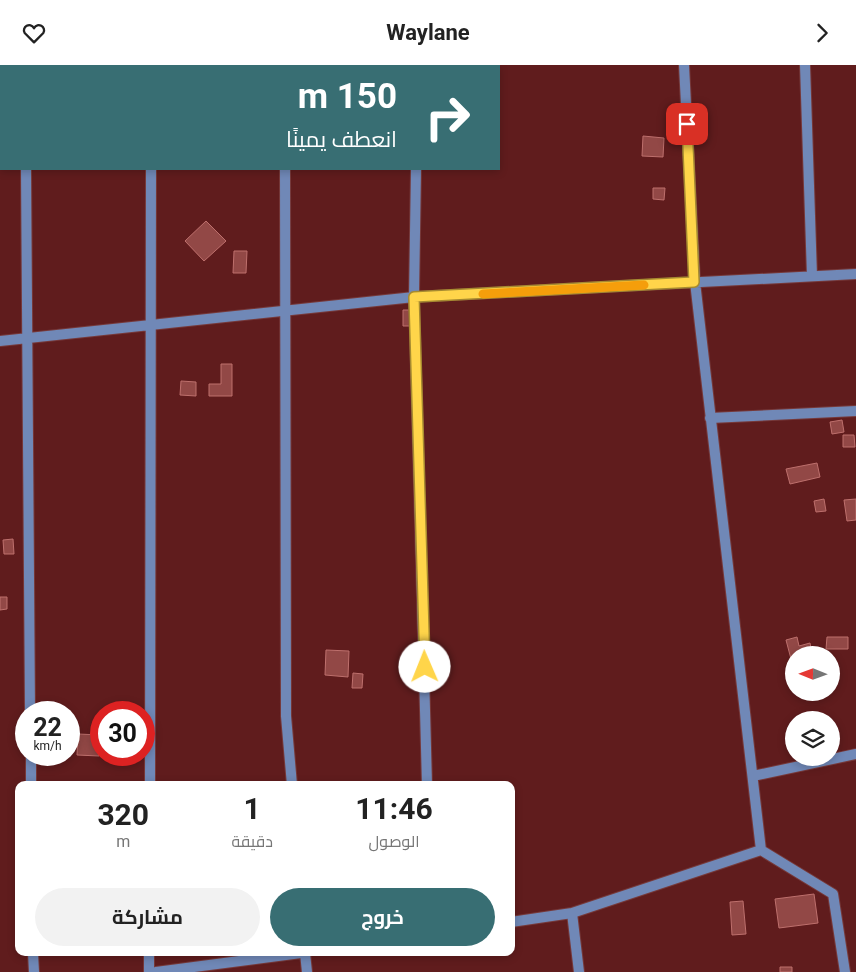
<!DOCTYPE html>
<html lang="ar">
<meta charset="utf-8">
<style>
body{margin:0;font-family:Roboto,Cairo,sans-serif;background:#f2f2f2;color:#222;direction:rtl;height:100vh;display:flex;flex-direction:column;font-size:19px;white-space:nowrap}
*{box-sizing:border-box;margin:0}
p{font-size:16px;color:#767676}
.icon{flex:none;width:28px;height:28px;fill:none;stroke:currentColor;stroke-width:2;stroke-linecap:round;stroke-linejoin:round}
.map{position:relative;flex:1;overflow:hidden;direction:ltr}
.details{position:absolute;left:15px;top:716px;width:500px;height:175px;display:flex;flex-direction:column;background:#fff;border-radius:10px;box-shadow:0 2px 8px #0003;direction:rtl}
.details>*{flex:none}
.guide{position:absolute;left:0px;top:0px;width:500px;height:105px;box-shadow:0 2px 8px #0003;direction:rtl;background:#386e73;color:#fff;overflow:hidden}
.needle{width:32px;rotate:271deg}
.fabs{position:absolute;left:785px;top:581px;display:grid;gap:10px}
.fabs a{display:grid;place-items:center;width:55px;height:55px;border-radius:50%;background:#fff;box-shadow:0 2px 8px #0003;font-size:25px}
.speed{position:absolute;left:15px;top:636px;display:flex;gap:10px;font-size:25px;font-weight:700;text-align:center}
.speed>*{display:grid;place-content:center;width:65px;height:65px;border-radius:50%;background:#fff;box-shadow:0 2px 8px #0003;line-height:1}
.speed small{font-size:12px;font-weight:400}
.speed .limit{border:8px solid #d22;background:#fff;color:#111}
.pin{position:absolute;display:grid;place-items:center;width:42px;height:42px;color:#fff;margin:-21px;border-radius:10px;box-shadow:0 2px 8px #0006}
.me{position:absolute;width:55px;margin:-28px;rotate:359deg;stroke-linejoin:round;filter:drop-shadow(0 0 4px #0008)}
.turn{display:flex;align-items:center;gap:18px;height:105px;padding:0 20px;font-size:22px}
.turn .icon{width:65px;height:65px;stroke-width:2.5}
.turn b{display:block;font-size:35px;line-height:42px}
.eta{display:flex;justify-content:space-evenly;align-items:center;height:85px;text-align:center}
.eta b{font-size:30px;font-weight:700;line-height:35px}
.button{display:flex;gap:10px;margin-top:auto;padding:10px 20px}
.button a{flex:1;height:58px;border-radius:30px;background:#386e73;color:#fff;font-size:20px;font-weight:700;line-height:58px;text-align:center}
.button a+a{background:#f2f2f2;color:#222}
header{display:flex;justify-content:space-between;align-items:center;height:65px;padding:0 20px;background:#fff;font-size:22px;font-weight:700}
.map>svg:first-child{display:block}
.building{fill:#924846;stroke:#be706d}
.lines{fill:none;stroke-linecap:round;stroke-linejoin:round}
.minor-casing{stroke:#76393a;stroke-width:12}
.minor{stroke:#7088b7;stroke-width:10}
.route-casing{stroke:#a68a30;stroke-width:12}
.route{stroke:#ffd54a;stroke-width:9}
.slow{stroke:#f59e0b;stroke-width:9}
</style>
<header><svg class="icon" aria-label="forward" viewBox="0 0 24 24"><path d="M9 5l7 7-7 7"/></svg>Waylane<svg class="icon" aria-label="heart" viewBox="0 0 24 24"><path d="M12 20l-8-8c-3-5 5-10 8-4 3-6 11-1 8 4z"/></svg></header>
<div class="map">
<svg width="856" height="907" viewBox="0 0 856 907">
<rect width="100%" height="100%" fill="#601c1d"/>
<!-- building -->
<path class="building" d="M 643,71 L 664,73 L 663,92 L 642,91 Z
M 653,123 L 665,123 L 664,135 L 653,134 Z
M 206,156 L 226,176 L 204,196 L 185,176 Z
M 234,186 L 247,186 L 246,208 L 233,208 Z
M 403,245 L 416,245 L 417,261 L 403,261 Z
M 221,299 L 232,299 L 232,331 L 209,331 L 209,319 L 221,319 Z
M 181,316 L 196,317 L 196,331 L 180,330 Z
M 842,355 L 844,367 L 832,369 L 830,357 Z
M 843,370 L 854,370 L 855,382 L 843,382 Z
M 817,398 L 820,412 L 790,419 L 786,404 Z
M 824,434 L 826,446 L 816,447 L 814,436 Z
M 856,434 L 856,455 L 847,456 L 844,435 Z
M 13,474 L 14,489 L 4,489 L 3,475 Z
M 0,532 L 7,532 L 7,544 L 0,545 Z
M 797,572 L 799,581 L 810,578 L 812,588 L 794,590 L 794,593 L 791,594 L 786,575 Z
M 827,572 L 848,572 L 848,584 L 826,584 Z
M 326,585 L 349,586 L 348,612 L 325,610 Z
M 353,608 L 363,609 L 362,623 L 352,623 Z
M 78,669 L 100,670 L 99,691 L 77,690 Z
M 814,829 L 818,858 L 779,863 L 775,834 Z
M 743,836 L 746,869 L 732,870 L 730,837 Z
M 780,902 L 792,902 L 792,907 L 780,907 Z"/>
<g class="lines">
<!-- minor casing -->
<g class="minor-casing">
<path id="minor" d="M 26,0 L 26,1
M 684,0 L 695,217 L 761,785 L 833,829 L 845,907
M 805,0 L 812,211
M 152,1 L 152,0
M 285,1 L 285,0
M 418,1 L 418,0
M 26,104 L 30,648
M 285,104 L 286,651 L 292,720
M 416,104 L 414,232 L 427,720
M 0,276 L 414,232 L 856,209
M 710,353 L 856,346
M 31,690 L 31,720
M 753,711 L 856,689
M 150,720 L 151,104
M 572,848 L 579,907
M 511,857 L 572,848 L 761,785
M 33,888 L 34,907
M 305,888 L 307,907
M 149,907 L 149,888
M 156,907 L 301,888"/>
</g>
<!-- minor -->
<use href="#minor" class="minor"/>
</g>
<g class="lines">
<!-- route casing -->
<g class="route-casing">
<path id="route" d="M 425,602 L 414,232 L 694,217 L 687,59"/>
</g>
<!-- route -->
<use href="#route" class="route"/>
<!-- slow -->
<path class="slow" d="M 483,229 L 644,220"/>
</g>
</svg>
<div class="fabs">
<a><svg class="needle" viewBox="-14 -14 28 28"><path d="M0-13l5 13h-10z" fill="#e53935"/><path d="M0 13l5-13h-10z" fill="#767676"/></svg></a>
<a><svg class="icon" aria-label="layers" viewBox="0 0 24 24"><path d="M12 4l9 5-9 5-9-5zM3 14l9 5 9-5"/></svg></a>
</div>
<div class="speed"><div>22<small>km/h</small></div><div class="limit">30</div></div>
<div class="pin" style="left:687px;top:59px;background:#d93025"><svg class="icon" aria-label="arrive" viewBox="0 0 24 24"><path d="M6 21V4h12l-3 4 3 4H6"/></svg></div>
<svg class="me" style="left:425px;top:602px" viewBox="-20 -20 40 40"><circle r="19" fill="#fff"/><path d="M0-13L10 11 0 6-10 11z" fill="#ffd54a"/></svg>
<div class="guide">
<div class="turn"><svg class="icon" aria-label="right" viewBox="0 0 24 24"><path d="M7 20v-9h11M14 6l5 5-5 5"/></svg><div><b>150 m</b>انعطف يمينًا</div></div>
</div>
<section class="details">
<div class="eta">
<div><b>11:46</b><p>الوصول</p></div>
<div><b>1</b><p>دقيقة</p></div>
<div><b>320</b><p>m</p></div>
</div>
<div class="button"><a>خروج</a><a>مشاركة</a></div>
</section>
</div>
